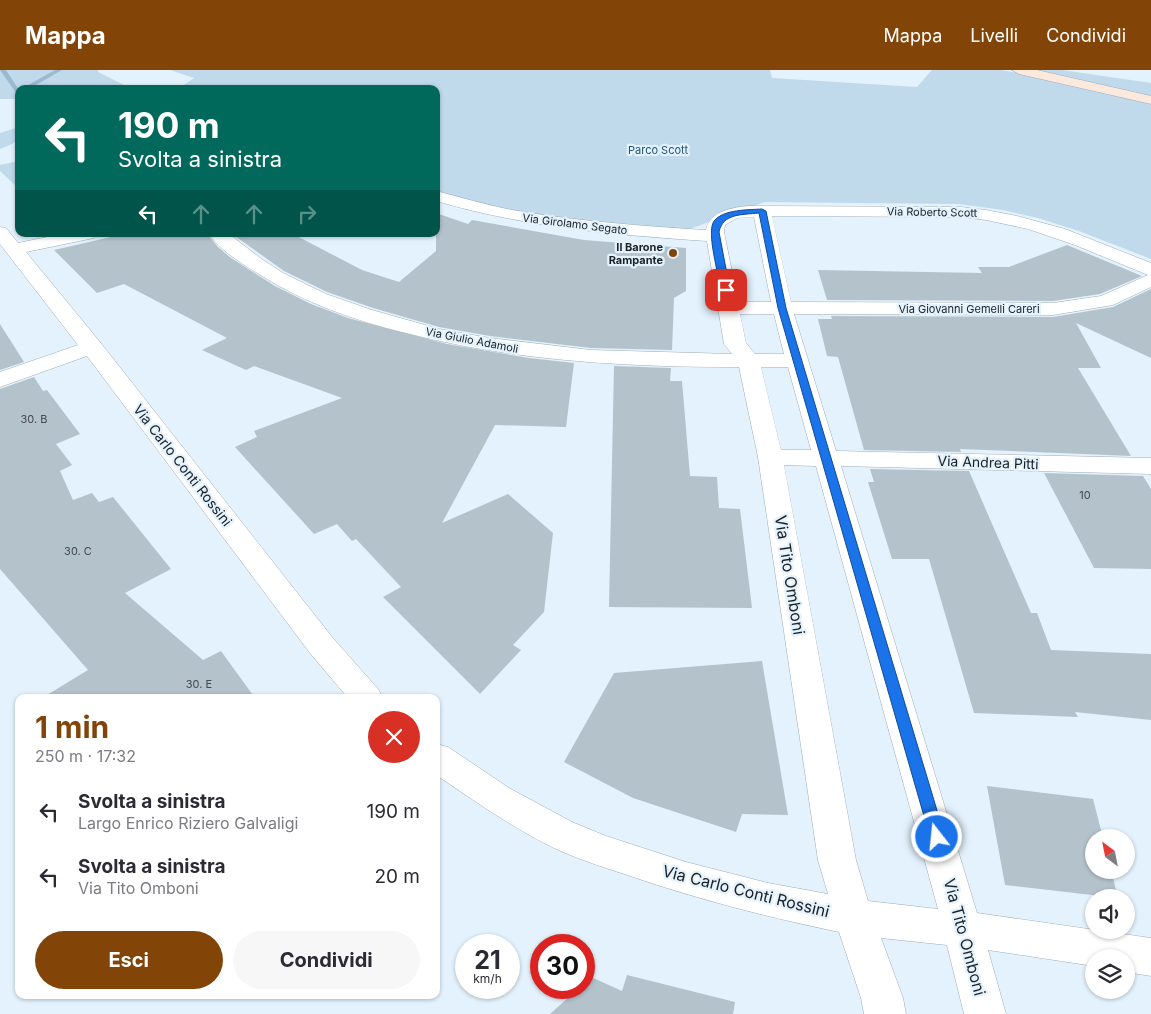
<!DOCTYPE html>
<html lang="it">
<meta charset="utf-8">
<style>
body{margin:0;font-family:Inter,sans-serif;background:#f7f7f7;color:#2b2b33;height:100vh;display:flex;flex-direction:column;font-size:19px;white-space:nowrap}
*{box-sizing:border-box;margin:0}
p{font-size:16px;color:#7c7c81}
.icon{flex:none;width:28px;height:28px;fill:none;stroke:currentColor;stroke-width:2;stroke-linecap:round;stroke-linejoin:round}
.map{position:relative;flex:1;overflow:hidden}
.sheet{position:absolute;left:15px;top:624px;width:425px;height:305px;display:flex;flex-direction:column;background:#fff;border-radius:10px;box-shadow:0 1px 4px #0004}
.sheet>*{flex:none}
.hud{position:absolute;left:15px;top:15px;width:425px;height:152px;border-radius:10px;box-shadow:0 1px 4px #0004;background:#00695c;color:#fff;overflow:hidden}
.needle{width:32px;rotate:328deg}
.tools{position:absolute;left:1085px;top:759px;display:grid;gap:10px}
.tools a{display:grid;place-items:center;width:50px;height:50px;border-radius:50%;background:#fff;box-shadow:0 1px 4px #0004;font-size:25px}
.speed{position:absolute;left:455px;top:864px;display:flex;gap:10px;font-size:25px;font-weight:700;text-align:center}
.speed>*{display:grid;place-content:center;width:65px;height:65px;border-radius:50%;background:#fff;box-shadow:0 1px 4px #0004;line-height:1}
.speed small{font-size:12px;font-weight:400}
.speed .limit{border:8px solid #d22;background:#fff;color:#111}
.pin{position:absolute;display:grid;place-items:center;width:42px;height:42px;color:#fff;margin:-21px;border-radius:10px;box-shadow:0 2px 8px #0006}
.me{position:absolute;width:55px;margin:-28px;rotate:344deg;stroke-linejoin:round;filter:drop-shadow(0 0 4px #0008)}
.turn{display:flex;align-items:center;gap:18px;height:105px;padding:0 20px;font-size:22px}
.turn .icon{width:65px;height:65px;stroke-width:2.5}
.turn b{display:block;font-size:35px;line-height:42px}
.lanes{display:flex;align-items:center;height:48px;padding:0 20px;background:#0003;justify-content:center;gap:25px;direction:ltr}
.lanes .off{opacity:.35}
.round{display:grid;place-items:center;flex:none;width:52px;height:52px;border-radius:26px;background:#f7f7f7}
.overview{display:flex;align-items:center;justify-content:space-between;height:85px;padding:0 20px}
h1{font-size:30px;font-weight:700;line-height:38px;color:#834408}
.primary-button{display:flex;gap:10px;margin-top:auto;padding:10px 20px}
.primary-button a{flex:1;height:58px;border-radius:30px;background:#834408;color:#fff;font-size:20px;font-weight:700;line-height:58px;text-align:center}
.primary-button a+a{background:#f7f7f7;color:#2b2b33}
ul{padding:0;list-style:none}
li{display:flex;align-items:center;gap:15px;height:65px;padding:0 20px}
li div{flex:1}
li b{display:block;font-size:19px}
li em{font-style:normal}
header{display:flex;align-items:center;gap:30px;box-sizing:border-box;height:70px;padding:0 25px;background:#834408;color:#fff}
header strong{font-size:24px}
nav{display:flex;gap:28px;margin-inline-start:auto;font-size:18px}
.map>svg:first-child{display:block}
.green{fill:#c0d9eb}
.lines{fill:none;stroke-linecap:round;stroke-linejoin:round}
.stream{fill:#9bbad0;fill-rule:evenodd}
.building{fill:#b4c2cc}
.street-casing{stroke:#9fadb7;stroke-width:1}
.secondary-casing{stroke:#9fadb7;stroke-width:1}
.street{fill:#fff;fill-rule:evenodd}
.secondary{fill:#fbe9dd;fill-rule:evenodd}
.route{fill:#1a73e8;stroke:#114b97}
.poi-dot{fill:#834408;stroke:#e3f2fd;stroke-width:2}
.labels{text-anchor:middle;dominant-baseline:central;stroke-width:4.5;stroke-linejoin:round;paint-order:stroke}
.far-park-label{font-size:11px;fill:#215575;stroke:#e3f2fd}
.far-street-label{font-size:11px;fill:#1b2024;stroke:#e3f2fd}
.far-poi-label{font-size:11px;font-weight:bold;fill:#1b2024;stroke:#e3f2fd;text-anchor:end}
.number-label{font-size:11px;fill:#41484e}
.street-label{font-size:14px;fill:#1b2024;stroke:#e3f2fd}
.near-street-label{font-size:16px;fill:#1b2024;stroke:#e3f2fd}
</style>
<header>
<strong>Mappa</strong>
<nav><a>Mappa</a><a>Livelli</a><a>Condividi</a></nav>
</header>
<div class="map">
<svg width="1151" height="944" viewBox="0 0 1151 944">
<rect width="100%" height="100%" fill="#e3f2fd"/>
<!-- green -->
<path class="green" d="M 0,0 L 98,0 L 98,2 L 124,15 L 122,19 L 19,19 L 19,29 L 0,29 Z
M 170,0 L 770,0 L 772,8 L 917,17 L 932,0 L 1001,0 L 1051,9 L 1151,33 L 1151,189 L 1079,161 L 1038,148 L 1003,140 L 959,134 L 765,132 L 684,161 L 519,143 L 436,121 L 436,19 L 178,19 L 194,8 Z
M 1033,0 L 1062,0 L 1151,13 L 1151,26 Z
M 19,57 L 19,69 L 12,74 L 0,79 L 0,63 Z
M 15,84 L 19,84 L 19,119 L 0,101 L 0,95 L 18,91 Z"/>
<g class="lines">
<!-- stream -->
<path class="stream" d="M 0,0 L 6,0 L 19,20 L 19,27 Z
M 55,0 L 62,0 L 29,19 L 21,19 Z"/>
</g>
<!-- building -->
<path class="building" d="M 436,143 L 468,154 L 472,150 L 584,170 L 686,178 L 686,221 L 674,228 L 672,280 L 591,278 L 490,266 L 439,257 L 373,238 L 327,222 L 284,201 L 232,164 L 293,164 L 362,200 L 399,212 L 436,181 Z
M 124,164 L 207,164 L 218,177 L 231,188 L 275,216 L 311,234 L 348,248 L 447,274 L 529,288 L 574,293 L 566,357 L 495,355 L 442,453 L 508,424 L 553,463 L 544,542 L 513,575 L 521,580 L 480,624 L 383,527 L 401,517 L 356,469 L 352,471 L 337,454 L 314,464 L 235,377 L 257,367 L 254,361 L 342,328 L 254,296 L 246,300 L 202,280 L 227,268 L 124,214 L 97,223 L 54,180 Z
M 1067,175 L 1142,206 L 1100,224 L 1053,231 L 827,230 L 818,200 L 982,203 L 978,197 L 1009,197 Z
M 1151,219 L 1151,288 L 1076,253 L 1101,298 L 1078,298 L 1131,386 L 960,379 L 961,382 L 864,380 L 838,287 L 827,286 L 818,249 L 832,249 L 831,246 L 1053,247 L 1113,237 Z
M 0,254 L 24,292 L 0,300 Z
M 614,296 L 671,298 L 670,311 L 682,311 L 690,406 L 717,407 L 719,438 L 740,439 L 752,538 L 609,537 Z
M 34,307 L 43,321 L 47,320 L 80,364 L 56,374 L 72,395 L 60,401 L 73,430 L 92,423 L 99,432 L 113,427 L 171,499 L 125,523 L 203,590 L 221,581 L 255,628 L 42,628 L 88,600 L 0,499 L 0,319 Z
M 870,399 L 969,401 L 1031,543 L 1037,543 L 1051,580 L 1151,584 L 1151,650 L 1075,642 L 1078,647 L 974,643 L 929,489 L 892,489 L 868,412 L 874,412 Z
M 1044,403 L 1143,406 L 1151,419 L 1151,499 L 1094,498 Z
M 762,591 L 788,745 L 742,744 L 736,762 L 633,728 L 564,692 L 614,603 Z
M 987,716 L 1093,729 L 1103,768 L 1094,768 L 1094,800 L 1111,800 L 1118,828 L 1005,815 Z
M 627,905 L 735,932 L 733,944 L 550,944 L 579,918 L 584,918 L 584,913 L 591,907 L 622,921 Z"/>
<g class="lines">
<!-- street casing -->
<g class="street-casing">
<path id="street" d="M 436,121 C 460,127 483,134 507,139 C 573,151 640,156 706,160 C 710,141 731,138 748,136 L 961,137 L 986,140 L 1017,146 L 1065,159 L 1151,193 L 1151,217 L 1113,235 L 1053,245 L 794,244 L 836,381 L 1151,388 L 1151,404 L 841,396 L 977,843 L 1151,868 L 1151,906 L 1126,902 L 1126,888 L 1094,888 L 1094,896 L 988,880 L 1006,944 L 964,944 L 947,875 L 881,868 L 903,928 L 906,944 L 864,944 L 861,928 L 839,862 C 767,847 697,829 627,805 C 600,796 571,787 546,774 C 507,754 472,729 436,705 L 436,674 L 448,677 L 509,718 L 572,752 L 606,766 L 686,792 L 768,813 L 828,824 L 818,790 L 758,387 L 739,297 C 626,297 515,291 406,263 C 354,250 304,233 259,204 C 242,194 220,180 209,164 L 229,164 L 263,190 L 283,203 L 326,224 L 372,240 L 439,259 L 490,268 L 591,280 L 732,284 L 724,274 L 707,171 C 615,165 525,157 436,131 ZM 772,146 L 961,147 L 986,150 L 1028,159 L 1075,175 L 1148,205 L 1101,226 L 1053,233 L 791,232 ZM 754,147 L 771,232 L 738,232 L 724,162 L 725,155 L 737,148 ZM 740,244 L 774,244 L 784,284 L 755,284 L 746,273 ZM 761,297 L 788,297 L 811,380 L 781,380 ZM 784,395 L 816,396 L 938,839 L 868,831 L 856,790 Z
M 0,157 L 6,158 L 18,173 L 62,164 L 97,164 L 94,168 L 26,182 L 100,272 L 332,567 L 378,619 L 383,628 L 348,628 L 310,583 L 87,286 L 0,317 L 0,302 L 78,275 L 0,174 Z"/>
</g>
<!-- secondary casing -->
<g class="secondary-casing">
<path id="secondary" d="M 1012,0 L 1037,0 L 1151,26 L 1151,34 L 1019,4 Z"/>
</g>
<!-- street -->
<use href="#street" class="street"/>
<!-- secondary -->
<use href="#secondary" class="secondary"/>
</g>
<!-- route -->
<path class="route" d="M 762,139 L 766,141 L 786,238 L 945,767 L 943,772 L 937,773 L 932,772 L 930,767 L 778,238 L 759,143 C 742,145 723,143 719,162 L 730,220 L 726,222 L 721,220 C 719,206 706,162 714,151 C 724,139 748,140 762,139 Z"/>
<!-- markers -->
<circle class="poi-dot" cx="673" cy="183" r="5"/>
<g class="labels">
<!-- far-park labels -->
<g class="far-park-label">
<text x="658" y="80">Parco Scott</text>
</g>
<!-- far-street labels -->
<g class="far-street-label">
<text transform="translate(932 142) rotate(1)">Via Roberto Scott</text>
<text transform="translate(575 154) rotate(7)">Via Girolamo Segato</text>
<text x="969" y="239">Via Giovanni Gemelli Careri</text>
<text transform="translate(472 270) rotate(11)">Via Giulio Adamoli</text>
</g>
<!-- far-poi labels -->
<g class="far-poi-label">
<text x="663" y="177">Il Barone<tspan x="663" dy="13">Rampante</tspan></text>
</g>
<!-- number labels -->
<g class="number-label">
<text x="34" y="349">30. B</text>
<text x="1085" y="425">10</text>
<text x="78" y="481">30. C</text>
<text x="199" y="614">30. E</text>
</g>
<!-- street labels -->
<g class="street-label">
<text transform="translate(988 392) rotate(2)">Via Andrea Pitti</text>
<text transform="translate(183 395) rotate(52)">Via Carlo Conti Rossini</text>
</g>
<!-- near-street labels -->
<g class="near-street-label">
<text transform="translate(790 505) rotate(81)">Via Tito Omboni</text>
<text transform="translate(746 821) rotate(14)">Via Carlo Conti Rossini</text>
<text transform="translate(965 867) rotate(75)">Via Tito Omboni</text>
</g>
</g>
</svg>
<div class="tools">
<a><svg class="needle" viewBox="-14 -14 28 28"><path d="M0-13l5 13h-10z" fill="#e53935"/><path d="M0 13l5-13h-10z" fill="#7c7c81"/></svg></a>
<a><svg class="icon" aria-label="sound" viewBox="0 0 24 24"><path d="M4 9h4l5-4v14l-5-4H4zM17 9q2 3 0 6"/></svg></a>
<a><svg class="icon" aria-label="layers" viewBox="0 0 24 24"><path d="M12 4l9 5-9 5-9-5zM3 14l9 5 9-5"/></svg></a>
</div>
<div class="speed"><div>21<small>km/h</small></div><div class="limit">30</div></div>
<div class="pin" style="left:726px;top:220px;background:#d93025"><svg class="icon" aria-label="arrive" viewBox="0 0 24 24"><path d="M6 21V4h12l-3 4 3 4H6"/></svg></div>
<svg class="me" style="left:937px;top:767px" viewBox="-20 -20 40 40"><circle r="17" fill="#1a73e8" stroke="#fff" stroke-width="3"/><path d="M0-11L8 9 0 5-8 9z" fill="#fff"/></svg>
<div class="hud">
<div class="turn"><svg class="icon" aria-label="left" viewBox="0 0 24 24"><path d="M17 20v-9H6M10 6l-5 5 5 5"/></svg><div><b>190 m</b>Svolta a sinistra</div></div>
<div class="lanes"><svg class="icon" aria-label="left" viewBox="0 0 24 24"><path d="M17 20v-9H6M10 6l-5 5 5 5"/></svg><svg class="icon off" aria-label="ahead" viewBox="0 0 24 24"><path d="M12 20V5M6 11l6-6 6 6"/></svg><svg class="icon off" aria-label="ahead" viewBox="0 0 24 24"><path d="M12 20V5M6 11l6-6 6 6"/></svg><svg class="icon off" aria-label="right" viewBox="0 0 24 24"><path d="M7 20v-9h11M14 6l5 5-5 5"/></svg></div>
</div>
<section class="sheet">
<div class="overview"><div><h1>1 min</h1><p>250 m · 17:32</p></div><a class="round" style="background:#d93025;color:#fff"><svg class="icon" aria-label="close" viewBox="0 0 24 24"><path d="M6 6l12 12M18 6L6 18"/></svg></a></div>
<ul>
<li><svg class="icon" aria-label="left" viewBox="0 0 24 24"><path d="M17 20v-9H6M10 6l-5 5 5 5"/></svg><div><b>Svolta a sinistra</b><p>Largo Enrico Riziero Galvaligi</p></div><em>190 m</em></li>
<li><svg class="icon" aria-label="left" viewBox="0 0 24 24"><path d="M17 20v-9H6M10 6l-5 5 5 5"/></svg><div><b>Svolta a sinistra</b><p>Via Tito Omboni</p></div><em>20 m</em></li>
</ul>
<div class="primary-button"><a>Esci</a><a>Condividi</a></div>
</section>
</div>
